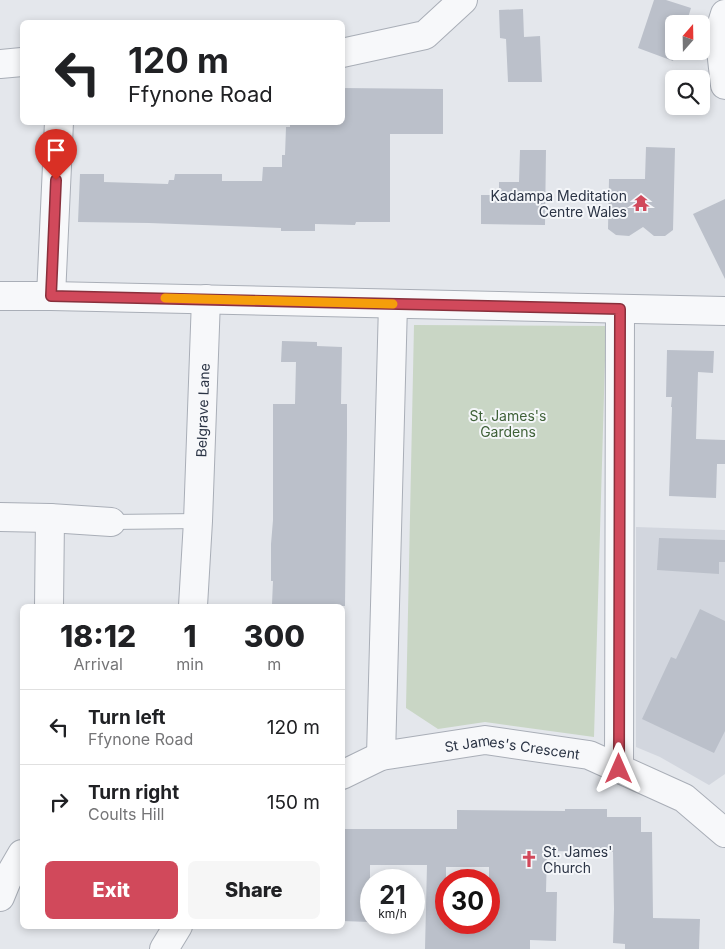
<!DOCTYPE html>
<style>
body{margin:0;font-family:Inter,sans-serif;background:#f6f6f6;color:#202124;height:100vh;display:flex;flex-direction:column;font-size:19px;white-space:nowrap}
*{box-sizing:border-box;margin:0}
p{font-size:16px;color:#757577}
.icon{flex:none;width:28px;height:28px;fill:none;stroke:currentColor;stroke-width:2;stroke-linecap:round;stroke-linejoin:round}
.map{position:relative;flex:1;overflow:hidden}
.panel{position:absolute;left:20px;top:604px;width:325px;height:325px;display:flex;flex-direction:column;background:#fff;border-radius:8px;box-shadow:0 2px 8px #0003}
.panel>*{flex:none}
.top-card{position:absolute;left:20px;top:20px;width:325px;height:105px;border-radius:8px;box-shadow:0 2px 8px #0003;background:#fff;color:#202124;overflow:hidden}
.needle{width:32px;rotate:20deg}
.tools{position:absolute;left:665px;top:15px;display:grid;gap:10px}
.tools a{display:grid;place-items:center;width:45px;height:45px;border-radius:8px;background:#fff;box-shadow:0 2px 8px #0003;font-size:25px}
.speed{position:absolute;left:360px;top:869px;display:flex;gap:10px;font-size:25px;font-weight:700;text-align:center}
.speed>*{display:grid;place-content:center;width:65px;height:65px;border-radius:50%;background:#fff;box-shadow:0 2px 8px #0003;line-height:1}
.speed small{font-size:12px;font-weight:400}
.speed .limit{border:8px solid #d22;background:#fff;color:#111}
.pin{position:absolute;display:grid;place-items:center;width:42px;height:42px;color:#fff;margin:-51px -21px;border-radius:50% 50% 50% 0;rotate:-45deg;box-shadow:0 0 5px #0007}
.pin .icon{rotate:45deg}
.me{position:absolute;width:55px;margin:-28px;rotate:0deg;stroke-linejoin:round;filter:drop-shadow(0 0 4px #0008)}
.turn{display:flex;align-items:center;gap:18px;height:105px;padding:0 25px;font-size:22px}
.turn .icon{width:65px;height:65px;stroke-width:2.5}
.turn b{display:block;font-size:35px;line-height:42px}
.eta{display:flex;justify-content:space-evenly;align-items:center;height:85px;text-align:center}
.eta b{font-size:30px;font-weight:800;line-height:35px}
.primary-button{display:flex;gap:10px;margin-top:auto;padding:10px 25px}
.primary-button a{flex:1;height:58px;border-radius:8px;background:#d1495b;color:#fff;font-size:20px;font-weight:800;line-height:58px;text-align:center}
.primary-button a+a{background:#f6f6f6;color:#202124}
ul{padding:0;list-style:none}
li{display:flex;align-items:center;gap:15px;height:75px;padding:0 25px;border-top:1px solid #e0e0e0}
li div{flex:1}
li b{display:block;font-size:19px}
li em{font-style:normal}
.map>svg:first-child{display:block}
.built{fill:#d2d6de}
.green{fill:#c9d6c5}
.building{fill:#bbc0ca;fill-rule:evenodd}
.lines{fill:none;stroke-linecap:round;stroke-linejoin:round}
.service-casing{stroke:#a9aeb7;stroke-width:16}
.minor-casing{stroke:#a9aeb7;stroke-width:30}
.service{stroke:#f7f8fa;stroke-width:14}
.minor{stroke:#f7f8fa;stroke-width:28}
.route-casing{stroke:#882f3b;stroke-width:12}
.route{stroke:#d1495b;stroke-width:9}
.slow{stroke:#f59e0b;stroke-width:9}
.labels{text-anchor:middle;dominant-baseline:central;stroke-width:4;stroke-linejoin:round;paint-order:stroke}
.poi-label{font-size:14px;fill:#2b3445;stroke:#f4f6f9;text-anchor:end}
.street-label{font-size:14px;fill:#2b3445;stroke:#f4f6f9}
.park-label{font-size:14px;fill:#3f6138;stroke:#f4f6f9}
</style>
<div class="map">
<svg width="725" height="949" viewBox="0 0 725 949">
<rect width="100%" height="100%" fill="#e4e7ec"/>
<!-- built -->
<path class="built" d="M 636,527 L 725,530 L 725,774 L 709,785 L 660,757 L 636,747 Z"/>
<!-- green -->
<path class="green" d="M 414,325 L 606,326 L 594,737 L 485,722 L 438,729 L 406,708 Z"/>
<!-- building -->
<path class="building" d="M 654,0 L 666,0 L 691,8 L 686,24 L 674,24 L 674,51 L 676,51 L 673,61 L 638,48 Z
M 523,9 L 524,37 L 540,36 L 542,82 L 508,82 L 506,39 L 500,38 L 499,10 Z
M 342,88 L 443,89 L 443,134 L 390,134 L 390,222 L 356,222 L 355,225 L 315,224 L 315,231 L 281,231 L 281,228 L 149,223 L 78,222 L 80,174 L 104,174 L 104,182 L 168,184 L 169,180 L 174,180 L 175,174 L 222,174 L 222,181 L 262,181 L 263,167 L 282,167 L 282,155 L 285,155 L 286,127 L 290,127 L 290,122 L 342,122 Z
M 646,147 L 675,148 L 673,230 L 665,236 L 654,236 L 643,227 L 629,236 L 616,235 L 608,229 L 609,179 L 645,179 Z
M 520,150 L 546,150 L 545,225 L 481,224 L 481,195 L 499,195 L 499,182 L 519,182 Z
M 725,199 L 725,279 L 693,214 Z
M 282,341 L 317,342 L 317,346 L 342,347 L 341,404 L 347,404 L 347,435 L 345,606 L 306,606 L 306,605 L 272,604 L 273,581 L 271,581 L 271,544 L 273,520 L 273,404 L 295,404 L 296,362 L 281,362 Z
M 667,350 L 714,351 L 713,373 L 698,372 L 696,439 L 725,440 L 725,464 L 717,464 L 716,498 L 669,496 L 672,407 L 671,407 L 672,397 L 666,397 Z
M 659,538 L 725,540 L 725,562 L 719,562 L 719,574 L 657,570 Z
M 700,609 L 725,621 L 725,731 L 714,753 L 642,719 L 671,657 L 676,659 Z
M 565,809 L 607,809 L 607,817 L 641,817 L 641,832 L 652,832 L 653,918 L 700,919 L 699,949 L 625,949 L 625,944 L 613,943 L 614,909 L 613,852 L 547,851 L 546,892 L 557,892 L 556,941 L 530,940 L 530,949 L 425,949 L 427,865 L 370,865 L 370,922 L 342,921 L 342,829 L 457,829 L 457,810 L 565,811 ZM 446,867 L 489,867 L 489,922 L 446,922 Z"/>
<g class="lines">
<!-- service casing -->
<g class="service-casing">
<path id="service" d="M 111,522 L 198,521"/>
</g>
<!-- minor casing -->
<g class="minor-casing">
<g id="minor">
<path d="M 725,14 L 719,33 L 725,85"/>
<path d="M 342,53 L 425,35 L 463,0"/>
<path d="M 0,64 L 22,62"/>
<path d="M 0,296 L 51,296 L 725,311"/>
<path d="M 51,296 L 59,122"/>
<path d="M 0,517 L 50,518 L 111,522"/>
<path d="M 49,606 L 50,518"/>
<path id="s1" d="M 193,606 L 198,521 L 206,299"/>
<path d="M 381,756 L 393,304"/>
<path d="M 619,769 L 620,309"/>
<path id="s2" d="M 342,775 L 381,756 L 485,740 L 589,755 L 684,798 L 725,833"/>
<path d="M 0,897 L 7,880 L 22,854"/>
<path d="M 164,949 L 178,926"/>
</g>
</g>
<!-- service -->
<use href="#service" class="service"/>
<!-- minor -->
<use href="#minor" class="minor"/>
</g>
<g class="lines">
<!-- route casing -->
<g class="route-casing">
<path id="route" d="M 56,180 L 51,296 L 620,309 L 619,769"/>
</g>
<!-- route -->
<use href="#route" class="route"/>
<!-- slow -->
<path class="slow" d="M 165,298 L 393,304"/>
</g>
<!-- icons -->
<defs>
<g id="temple-bare" transform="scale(1.35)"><path d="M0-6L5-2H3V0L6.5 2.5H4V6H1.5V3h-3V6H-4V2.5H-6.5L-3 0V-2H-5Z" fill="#d1495b" stroke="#f4f6f9" stroke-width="2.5" paint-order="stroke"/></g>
<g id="church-bare" transform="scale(1.35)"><path d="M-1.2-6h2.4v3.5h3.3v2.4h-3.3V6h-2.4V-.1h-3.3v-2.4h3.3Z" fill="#d1495b" stroke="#f4f6f9" stroke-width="2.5" paint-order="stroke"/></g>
</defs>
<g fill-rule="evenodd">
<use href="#temple-bare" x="641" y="203"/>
<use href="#church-bare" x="529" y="859"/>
</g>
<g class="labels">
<!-- poi labels -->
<g class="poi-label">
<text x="627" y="195">Kadampa Meditation<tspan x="627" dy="16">Centre Wales</tspan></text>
<text x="543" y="851" text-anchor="start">St. James'<tspan x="543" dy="16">Church</tspan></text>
</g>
<!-- street labels -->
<g class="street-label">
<text stroke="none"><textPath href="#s1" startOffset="196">Belgrave Lane</textPath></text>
<text stroke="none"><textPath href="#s2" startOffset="176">St James's Crescent</textPath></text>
</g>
<!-- park labels -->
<g class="park-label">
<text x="508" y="415">St. James's<tspan x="508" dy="16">Gardens</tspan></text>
</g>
</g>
</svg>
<div class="tools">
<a><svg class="needle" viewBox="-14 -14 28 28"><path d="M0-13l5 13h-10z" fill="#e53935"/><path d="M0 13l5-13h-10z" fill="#757577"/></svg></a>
<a><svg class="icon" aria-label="search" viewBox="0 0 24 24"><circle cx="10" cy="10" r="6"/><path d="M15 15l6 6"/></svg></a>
</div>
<div class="speed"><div>21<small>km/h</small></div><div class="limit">30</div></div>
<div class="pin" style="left:56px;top:180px;background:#d93025"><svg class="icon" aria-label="arrive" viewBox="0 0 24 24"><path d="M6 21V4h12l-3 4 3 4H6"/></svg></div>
<svg class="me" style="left:619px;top:769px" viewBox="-20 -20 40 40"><path d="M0-17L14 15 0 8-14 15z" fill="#d1495b" stroke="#fff" stroke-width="4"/></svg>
<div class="top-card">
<div class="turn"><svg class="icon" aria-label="left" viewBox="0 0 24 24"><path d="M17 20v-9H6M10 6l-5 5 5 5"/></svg><div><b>120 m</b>Ffynone Road</div></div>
</div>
<section class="panel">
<div class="eta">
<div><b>18:12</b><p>Arrival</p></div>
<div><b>1</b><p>min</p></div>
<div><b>300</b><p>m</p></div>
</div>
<ul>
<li><svg class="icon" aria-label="left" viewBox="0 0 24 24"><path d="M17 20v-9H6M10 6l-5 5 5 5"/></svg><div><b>Turn left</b><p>Ffynone Road</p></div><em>120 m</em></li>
<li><svg class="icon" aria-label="right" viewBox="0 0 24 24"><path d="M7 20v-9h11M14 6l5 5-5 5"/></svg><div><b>Turn right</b><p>Coults Hill</p></div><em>150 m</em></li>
</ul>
<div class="primary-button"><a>Exit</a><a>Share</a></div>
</section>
</div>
